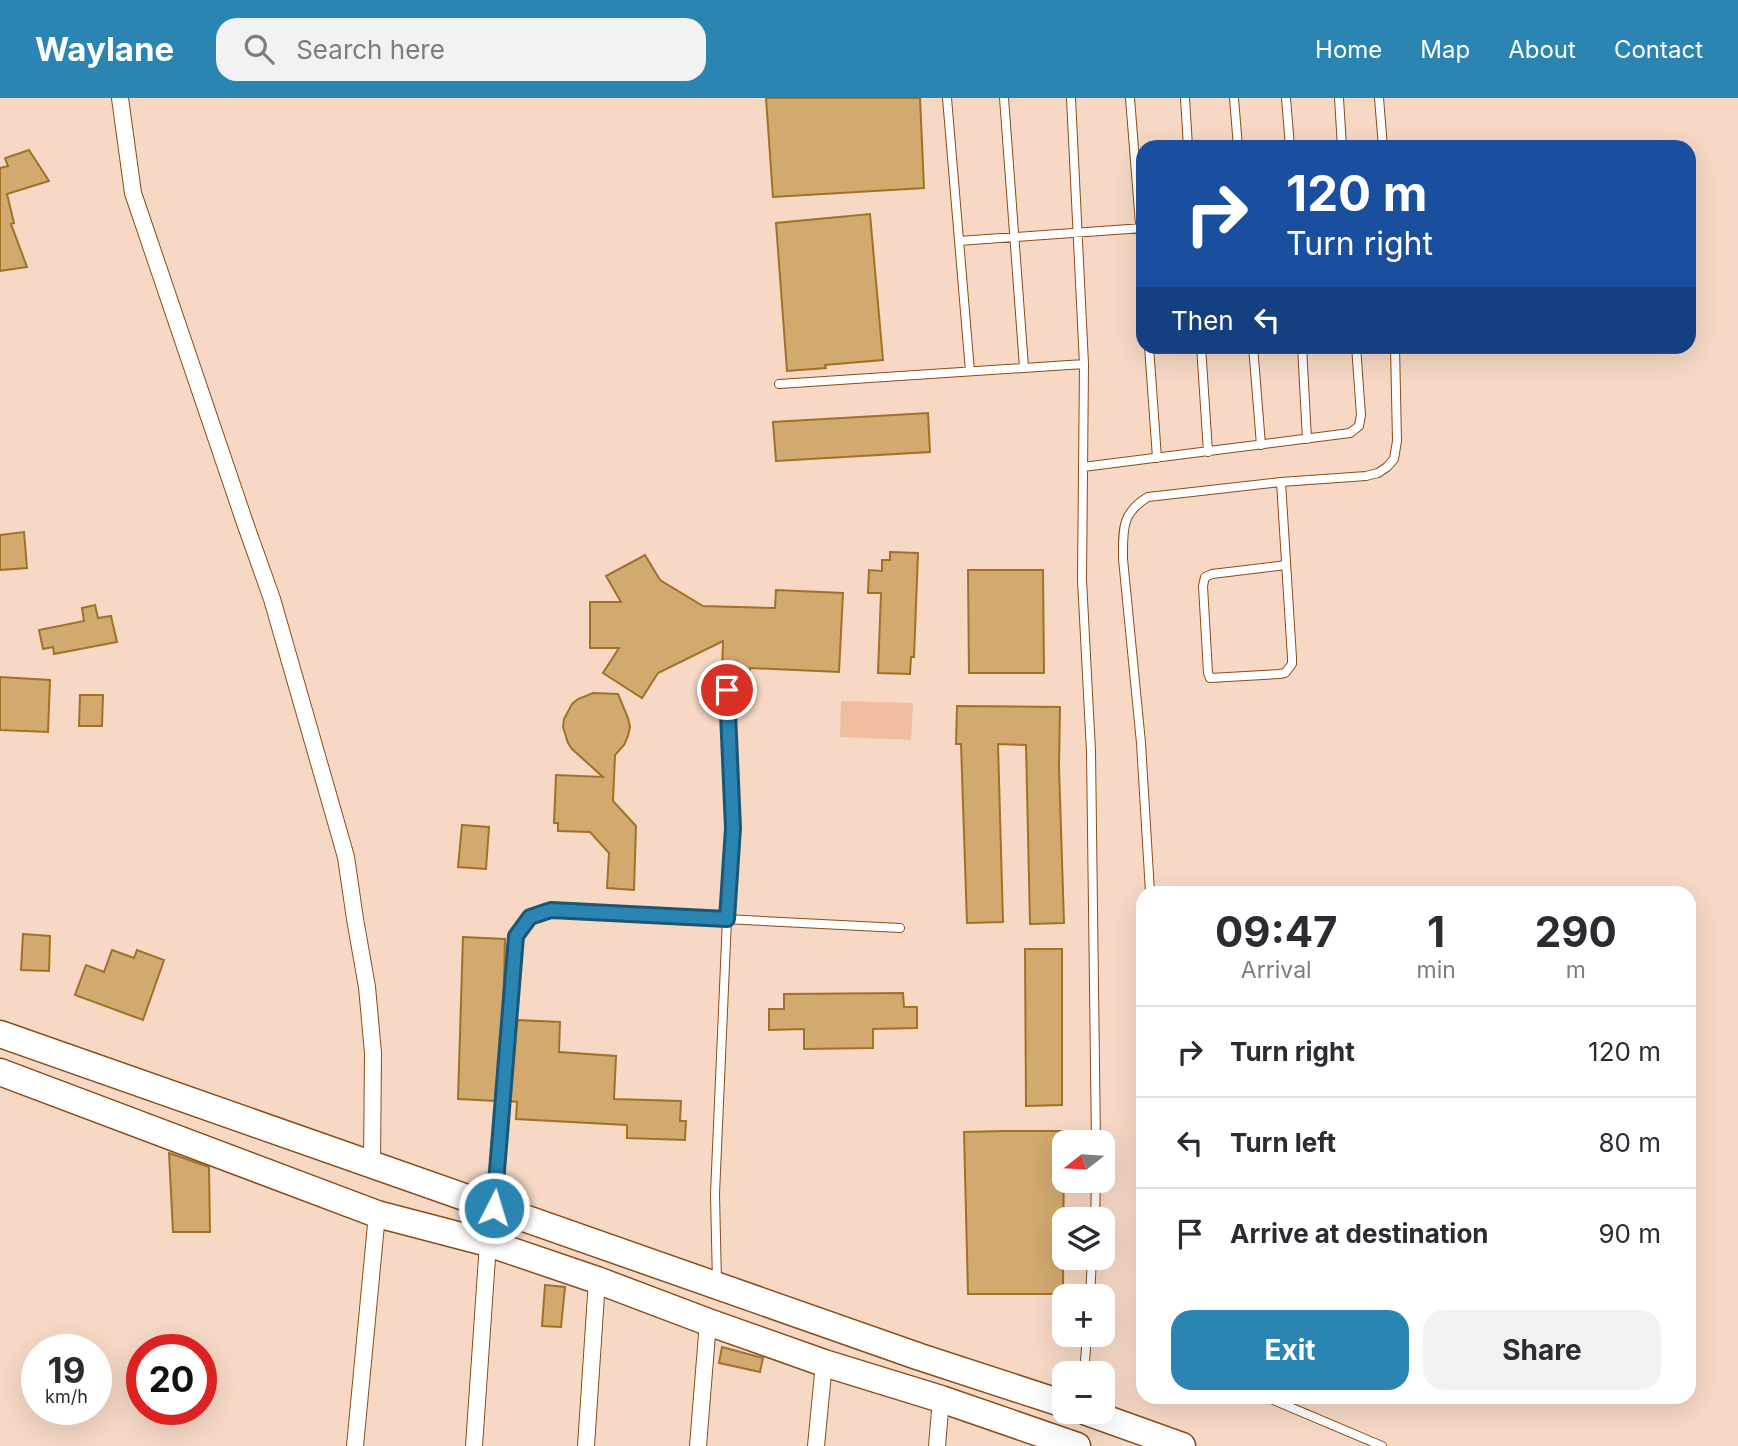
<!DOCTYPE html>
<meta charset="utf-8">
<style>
body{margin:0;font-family:Inter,sans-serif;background:#f2f2f3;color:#2b2b33;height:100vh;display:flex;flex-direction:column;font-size:26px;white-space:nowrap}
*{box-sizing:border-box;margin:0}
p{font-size:23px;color:#7c7c81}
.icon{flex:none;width:38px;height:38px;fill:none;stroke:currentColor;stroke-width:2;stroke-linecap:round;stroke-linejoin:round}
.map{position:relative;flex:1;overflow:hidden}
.panel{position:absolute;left:1136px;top:788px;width:560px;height:518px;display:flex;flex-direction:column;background:#fff;border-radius:21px;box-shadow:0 7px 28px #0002}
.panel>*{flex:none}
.banner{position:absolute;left:1136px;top:42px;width:560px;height:214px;border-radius:21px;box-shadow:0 7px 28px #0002;background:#1a4fa0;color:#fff;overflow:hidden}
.needle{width:46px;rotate:253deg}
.buttons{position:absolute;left:1052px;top:1032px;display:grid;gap:14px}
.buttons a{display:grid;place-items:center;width:63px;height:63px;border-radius:14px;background:#fff;box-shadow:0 7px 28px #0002;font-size:35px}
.speed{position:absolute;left:21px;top:1236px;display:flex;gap:14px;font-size:35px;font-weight:700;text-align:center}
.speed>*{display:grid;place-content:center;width:91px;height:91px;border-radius:50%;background:#fff;box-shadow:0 7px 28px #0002;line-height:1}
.speed small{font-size:18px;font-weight:400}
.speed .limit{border:10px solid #d22;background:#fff;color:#111}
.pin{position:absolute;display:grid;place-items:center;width:60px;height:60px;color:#fff;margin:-30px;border:4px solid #fff;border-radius:50%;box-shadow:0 2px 7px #0007}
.me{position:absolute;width:77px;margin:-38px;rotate:5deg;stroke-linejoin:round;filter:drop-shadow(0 0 5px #0008)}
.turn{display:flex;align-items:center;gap:24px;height:147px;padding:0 35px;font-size:32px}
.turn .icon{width:91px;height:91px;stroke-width:2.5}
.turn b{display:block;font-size:49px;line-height:60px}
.then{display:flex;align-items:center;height:66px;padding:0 35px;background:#0003;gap:14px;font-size:26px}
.eta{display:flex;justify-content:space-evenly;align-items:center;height:119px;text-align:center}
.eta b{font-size:42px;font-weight:700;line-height:49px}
.primary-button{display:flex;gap:14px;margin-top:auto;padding:14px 35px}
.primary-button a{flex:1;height:80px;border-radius:21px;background:#2a85b3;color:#fff;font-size:28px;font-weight:700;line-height:80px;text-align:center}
.primary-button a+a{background:#f2f2f3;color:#2b2b33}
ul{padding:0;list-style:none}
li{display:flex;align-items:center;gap:21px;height:91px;padding:0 35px;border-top:2px solid #e1e1e2}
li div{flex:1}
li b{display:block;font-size:26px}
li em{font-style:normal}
header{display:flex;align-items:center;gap:42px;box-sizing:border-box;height:98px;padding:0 35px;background:#2a85b3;color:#fff}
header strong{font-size:33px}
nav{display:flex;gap:38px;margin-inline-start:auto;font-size:24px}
.search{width:490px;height:63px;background:#f2f2f3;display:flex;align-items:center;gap:18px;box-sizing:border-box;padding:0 24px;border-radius:21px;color:#7c7c81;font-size:26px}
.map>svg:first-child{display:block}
.green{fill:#f0be9e}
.building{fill:#d2a96f;stroke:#a07126;stroke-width:2}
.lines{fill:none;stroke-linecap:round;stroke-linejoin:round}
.service-casing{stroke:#8b4c17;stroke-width:10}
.minor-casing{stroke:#8b4c17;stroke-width:18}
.trunk-casing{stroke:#8b4c17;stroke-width:29}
.service{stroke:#fff;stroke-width:8}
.minor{stroke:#fff;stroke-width:16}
.trunk{stroke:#fff;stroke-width:26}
.route-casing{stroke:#1b5674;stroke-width:18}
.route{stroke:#2a85b3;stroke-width:12}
</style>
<header>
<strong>Waylane</strong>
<div class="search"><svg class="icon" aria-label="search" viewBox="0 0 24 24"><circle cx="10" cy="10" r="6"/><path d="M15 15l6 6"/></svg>Search here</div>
<nav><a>Home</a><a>Map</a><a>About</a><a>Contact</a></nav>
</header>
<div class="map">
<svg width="1738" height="1348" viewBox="0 0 1738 1348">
<rect width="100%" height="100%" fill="#f6d8c5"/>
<!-- green -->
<path class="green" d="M 841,603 L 913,605 L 911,642 L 840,639 Z"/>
<!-- building -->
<path class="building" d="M 766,0 L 920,0 L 924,90 L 773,99 Z
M 29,52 L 49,83 L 7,96 L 14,125 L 11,126 L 27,169 L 0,173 L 0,70 L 8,68 L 5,60 Z
M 870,116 L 883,262 L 825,267 L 826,270 L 787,273 L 776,125 Z
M 928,315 L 930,354 L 776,363 L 773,324 Z
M 24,434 L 27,470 L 0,472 L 0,437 Z
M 890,454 L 918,455 L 914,559 L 911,559 L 910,576 L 878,575 L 881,495 L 868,495 L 869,472 L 882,473 L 882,462 L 890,462 Z
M 645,457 L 660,482 L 703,508 L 775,510 L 776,492 L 843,495 L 839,574 L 750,570 L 749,575 L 722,574 L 723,543 L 658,575 L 642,600 L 603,575 L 619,550 L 590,550 L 590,504 L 621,504 L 606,478 Z
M 968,472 L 1043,472 L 1044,575 L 969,575 Z
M 95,507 L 98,520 L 111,518 L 117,544 L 54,556 L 53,549 L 43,551 L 39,532 L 84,523 L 82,510 Z
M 0,579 L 50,582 L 48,634 L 0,632 Z
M 593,595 L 618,596 L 628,620 L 630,629 L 628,638 L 624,647 L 615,657 L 613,703 L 636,728 L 634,792 L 607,790 L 609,755 L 590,734 L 558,733 L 558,725 L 554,725 L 556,677 L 603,679 L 572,651 L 568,645 L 563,629 L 564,621 L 572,606 L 578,601 Z
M 80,597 L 103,597 L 102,628 L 79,628 Z
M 957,608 L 1060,609 L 1059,669 L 1064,825 L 1030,826 L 1026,647 L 998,646 L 1003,824 L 967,825 L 961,646 L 956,646 Z
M 462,727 L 489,729 L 486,771 L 458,769 Z
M 23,836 L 50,838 L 49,873 L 21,872 Z
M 463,839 L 505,841 L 503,921 L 496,1003 L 458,1001 Z
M 1025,851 L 1062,851 L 1062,1007 L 1026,1008 Z
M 112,852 L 134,860 L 137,852 L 164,862 L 143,922 L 75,897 L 86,867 L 104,874 Z
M 903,895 L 904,909 L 917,909 L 917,930 L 873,931 L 873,950 L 804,951 L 804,931 L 769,932 L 769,911 L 784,911 L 784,896 Z
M 516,922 L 560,924 L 559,954 L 616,958 L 614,1001 L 681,1003 L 680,1023 L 686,1023 L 685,1042 L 627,1040 L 627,1027 L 516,1021 L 517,1004 L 509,1003 Z
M 1004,1033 L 1064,1033 L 1063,1196 L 968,1196 L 964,1034 Z
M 169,1055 L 209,1069 L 210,1134 L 173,1134 Z
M 545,1187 L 565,1189 L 561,1229 L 542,1228 Z
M 722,1249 L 763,1260 L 760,1274 L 719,1265 Z"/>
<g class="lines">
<!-- service casing -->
<g class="service-casing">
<path id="service" d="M 947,0 L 970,273
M 1004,0 L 1024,269
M 1071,0 L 1084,266 L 1082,482 L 1091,653 L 1096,1045
M 1130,0 L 1143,164
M 1185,0 L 1188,49
M 1234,0 L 1238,49
M 1286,0 L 1290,49
M 1339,0 L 1342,49
M 1379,0 L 1383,49
M 959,143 L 1143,130
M 1149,248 L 1157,360
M 1201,248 L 1208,354
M 1253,248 L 1261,347
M 1302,248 L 1307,341
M 779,286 L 1084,266
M 1083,369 L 1350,335 L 1359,328 L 1361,317 L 1356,248
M 1281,384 L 1292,560 L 1292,566 L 1285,575 L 1279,576 L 1210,580 L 1208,575 L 1203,488 L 1205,479 L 1212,476 L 1286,467
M 1150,794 L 1141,645 L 1123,461 C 1123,432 1121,415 1148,399 L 1281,384 L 1366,378 L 1378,375 L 1387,369 L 1394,361 L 1397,343 L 1395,248
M 494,1107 L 516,838 L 530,819 L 551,812 L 900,830
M 1095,1122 L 1096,1083
M 717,1184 L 715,1096 L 727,821 L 733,730 L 727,592
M 1090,1199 L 1092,1160
M 1084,1276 L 1087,1237
M 1264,1298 L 1382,1348"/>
</g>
<!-- minor casing -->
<g class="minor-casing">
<path id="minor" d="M 120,0 L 133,95 L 245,425 L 272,501 L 346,759 L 355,821 L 367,889 L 373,955 L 372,1067
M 355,1348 L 377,1116
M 474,1348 L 488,1145
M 586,1348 L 597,1182
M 698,1348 L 708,1224
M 816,1348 L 824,1265
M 937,1348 L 941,1301"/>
</g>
<!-- trunk casing -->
<g class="trunk-casing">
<path id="trunk" d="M 0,936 L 920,1259 L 1064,1306
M 0,974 L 377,1116 L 488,1145 L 597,1182 L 708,1224 L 824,1265 L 941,1301 L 1077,1348
M 1087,1314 L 1182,1348"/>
</g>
<!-- service -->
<use href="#service" class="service"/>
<!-- minor -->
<use href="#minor" class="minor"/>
<!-- trunk -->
<use href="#trunk" class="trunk"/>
</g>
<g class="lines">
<!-- route casing -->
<g class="route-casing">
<path id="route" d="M 494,1110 L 516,838 L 530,819 L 551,812 L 727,821 L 733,730 L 727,592"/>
</g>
<!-- route -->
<use href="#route" class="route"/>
</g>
</svg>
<div class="buttons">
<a><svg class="needle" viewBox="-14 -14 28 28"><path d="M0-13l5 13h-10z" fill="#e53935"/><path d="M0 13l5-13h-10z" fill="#7c7c81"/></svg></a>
<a><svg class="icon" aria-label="layers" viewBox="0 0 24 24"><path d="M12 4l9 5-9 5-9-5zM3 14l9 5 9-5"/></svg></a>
<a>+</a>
<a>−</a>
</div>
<div class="speed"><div>19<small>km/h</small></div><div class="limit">20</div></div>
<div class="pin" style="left:727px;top:592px;background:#d93025"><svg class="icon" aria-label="arrive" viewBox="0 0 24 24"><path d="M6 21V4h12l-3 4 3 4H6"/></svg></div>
<svg class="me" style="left:494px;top:1110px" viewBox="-20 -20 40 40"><circle r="17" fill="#2a85b3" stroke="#fff" stroke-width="3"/><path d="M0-11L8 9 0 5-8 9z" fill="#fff"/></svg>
<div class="banner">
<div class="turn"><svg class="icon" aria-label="right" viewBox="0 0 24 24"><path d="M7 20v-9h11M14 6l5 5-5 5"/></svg><div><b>120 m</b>Turn right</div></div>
<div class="then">Then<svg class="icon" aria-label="left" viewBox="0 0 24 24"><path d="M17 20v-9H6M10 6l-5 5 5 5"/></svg></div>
</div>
<section class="panel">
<div class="eta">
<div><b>09:47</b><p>Arrival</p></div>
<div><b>1</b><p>min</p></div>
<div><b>290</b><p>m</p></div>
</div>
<ul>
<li><svg class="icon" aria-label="right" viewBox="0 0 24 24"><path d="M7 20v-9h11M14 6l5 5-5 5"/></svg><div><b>Turn right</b></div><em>120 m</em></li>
<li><svg class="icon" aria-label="left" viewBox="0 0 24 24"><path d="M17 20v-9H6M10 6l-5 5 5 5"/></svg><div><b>Turn left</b></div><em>80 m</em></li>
<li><svg class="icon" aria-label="arrive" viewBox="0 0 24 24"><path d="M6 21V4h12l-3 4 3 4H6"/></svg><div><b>Arrive at destination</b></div><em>90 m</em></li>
</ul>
<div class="primary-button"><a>Exit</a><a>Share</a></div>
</section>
</div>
